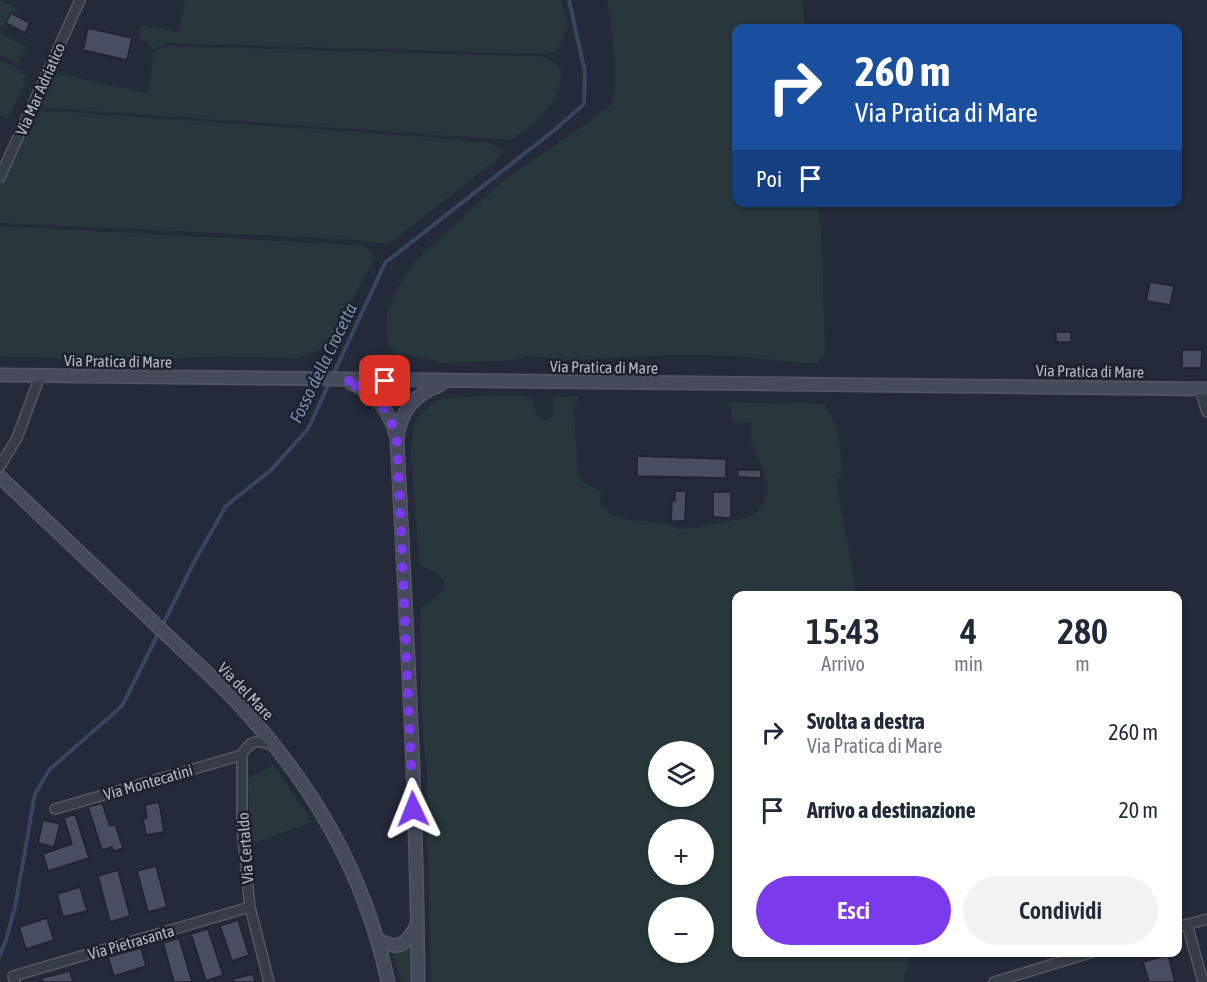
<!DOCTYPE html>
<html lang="it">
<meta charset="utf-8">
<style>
body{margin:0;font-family:"Asap Condensed",sans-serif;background:#f2f2f3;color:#1f2937;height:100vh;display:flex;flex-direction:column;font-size:22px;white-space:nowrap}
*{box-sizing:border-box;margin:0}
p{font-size:20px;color:#747a83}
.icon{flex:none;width:33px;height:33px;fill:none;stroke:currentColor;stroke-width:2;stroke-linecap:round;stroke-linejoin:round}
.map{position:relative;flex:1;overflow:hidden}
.side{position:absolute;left:732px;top:591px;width:450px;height:366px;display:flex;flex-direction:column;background:#fff;border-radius:12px;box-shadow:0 2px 4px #0004}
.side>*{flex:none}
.guide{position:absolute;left:732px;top:24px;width:450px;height:183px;border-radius:12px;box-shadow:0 2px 4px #0004;background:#1a4fa0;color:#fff;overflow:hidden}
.buttons{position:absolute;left:648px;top:741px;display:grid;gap:12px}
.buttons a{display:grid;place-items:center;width:66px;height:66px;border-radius:50%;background:#fff;box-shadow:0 2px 4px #0004;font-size:30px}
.pin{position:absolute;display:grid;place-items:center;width:51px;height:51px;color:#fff;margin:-26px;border-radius:12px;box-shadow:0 3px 9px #0006}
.me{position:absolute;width:66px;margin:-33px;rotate:358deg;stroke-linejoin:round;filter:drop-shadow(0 0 4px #0008)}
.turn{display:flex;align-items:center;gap:21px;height:126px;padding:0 24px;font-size:27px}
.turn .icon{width:78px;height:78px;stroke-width:2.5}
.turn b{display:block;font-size:42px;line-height:51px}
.then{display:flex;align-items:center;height:57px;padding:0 24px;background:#0003;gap:12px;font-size:22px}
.eta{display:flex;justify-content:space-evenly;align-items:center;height:102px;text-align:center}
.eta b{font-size:36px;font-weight:600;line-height:42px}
.button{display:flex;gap:12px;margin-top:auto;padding:12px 24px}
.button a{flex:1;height:69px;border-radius:36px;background:#7c3aed;color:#fff;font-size:24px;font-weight:600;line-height:69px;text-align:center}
.button a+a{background:#f2f2f3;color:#1f2937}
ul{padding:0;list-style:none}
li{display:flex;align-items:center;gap:18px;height:78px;padding:0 24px}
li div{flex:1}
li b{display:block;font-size:22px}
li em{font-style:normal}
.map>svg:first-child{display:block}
.green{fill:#27373b;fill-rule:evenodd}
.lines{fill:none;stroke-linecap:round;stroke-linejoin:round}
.stream{stroke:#3a4560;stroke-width:4}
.building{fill:#484d5f;stroke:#1f2330;stroke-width:1.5}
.street-casing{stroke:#535764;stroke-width:12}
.secondary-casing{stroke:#535764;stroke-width:15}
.street{stroke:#373c49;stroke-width:9}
.secondary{stroke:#464b5c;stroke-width:12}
.route{stroke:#7c3aed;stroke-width:10;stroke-dasharray:0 18}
.labels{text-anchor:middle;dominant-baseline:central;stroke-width:5;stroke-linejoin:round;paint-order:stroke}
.street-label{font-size:16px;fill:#b3b7c5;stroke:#1d212e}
.water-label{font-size:18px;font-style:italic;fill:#7c8aaa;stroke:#1d212e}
</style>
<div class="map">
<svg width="1207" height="982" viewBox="0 0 1207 982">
<rect width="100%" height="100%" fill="#242a39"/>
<!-- green -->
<path class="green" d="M 0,0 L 18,9 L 5,28 L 0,26 Z
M 185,0 L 561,0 L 568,26 L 559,47 L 555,52 L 546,54 L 165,43 L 152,50 L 148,42 L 138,38 L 141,25 L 179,32 Z
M 607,0 L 802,0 L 805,28 L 736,28 L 736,202 L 818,203 L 822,243 L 825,351 L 821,359 L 816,364 L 736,356 L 674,355 L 565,360 L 530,356 L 514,360 L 444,363 L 396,353 L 388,345 L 387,314 L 396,291 L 414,262 L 504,180 L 597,116 C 601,112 608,108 611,103 C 621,87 611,20 607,0 Z
M 0,30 L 4,35 L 26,47 L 18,64 L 0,55 Z
M 163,46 L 533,56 L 546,57 L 561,69 C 564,101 535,125 511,140 L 36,107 L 51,72 L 147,93 L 149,89 L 153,56 L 155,51 Z
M 0,60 L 16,67 L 26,76 L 23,89 L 7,119 L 0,115 Z
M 35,110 L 416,136 L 490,143 L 502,149 L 503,152 L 496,160 L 389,244 L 346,239 L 0,223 L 0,185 Z
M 0,226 L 353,245 C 364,246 371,248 375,258 L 331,339 L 323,348 L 298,358 L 223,357 L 129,359 L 0,357 Z
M 495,395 L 519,395 L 532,398 L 537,416 L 545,420 L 553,417 L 554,397 L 579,396 L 574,409 L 578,474 L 583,482 L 601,492 L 600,505 C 616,523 640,519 662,524 L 668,523 L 679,529 L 687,529 L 751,517 C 782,494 761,469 751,441 C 750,435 752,428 752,422 L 732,423 L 730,402 L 823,404 C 840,420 841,453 842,476 L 836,481 L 857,595 L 736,596 L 736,952 L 908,953 L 909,970 L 905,972 L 904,982 L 431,982 L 427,824 L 427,776 L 421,714 L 420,624 L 421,608 C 450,589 453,578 419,565 L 411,451 L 414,425 L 418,416 L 439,399 ZM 658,752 L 704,752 L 704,796 L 658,796 ZM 658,830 L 704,830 L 704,874 L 658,874 ZM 658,908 L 704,908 L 704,952 L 658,952 Z
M 274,765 L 312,822 L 250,845 L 248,778 Z
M 411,947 L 412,982 L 401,982 L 392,951 L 403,951 Z"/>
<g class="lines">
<!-- stream -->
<path class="stream" d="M 0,955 L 6,940 L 15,907 L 35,794 L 49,770 L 122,706 L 193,564 L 226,506 L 271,470 L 308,429 L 385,263 L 557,128 L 584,104 L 585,72 L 569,0"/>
</g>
<!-- building -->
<path class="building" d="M 11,13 L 30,23 L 25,33 L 6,23 Z
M 88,28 L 132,38 L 127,60 L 83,50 Z
M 1150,282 L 1174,286 L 1170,305 L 1146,301 Z
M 1056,332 L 1071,332 L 1071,342 L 1056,342 Z
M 1182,350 L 1202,350 L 1201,368 L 1182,368 Z
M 637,456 L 726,459 L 726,478 L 637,476 Z
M 738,470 L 761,470 L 761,478 L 738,477 Z
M 675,491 L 686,491 L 685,521 L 671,521 L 672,501 L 675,501 Z
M 713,492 L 731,492 L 731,518 L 713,517 Z
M 159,802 L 164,832 L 146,835 L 143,819 L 147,818 L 145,805 Z
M 102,803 L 110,826 L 115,824 L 123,848 L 114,851 L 112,847 L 102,850 L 88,807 Z
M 75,814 L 89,858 L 48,871 L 43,854 L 72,844 L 64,818 Z
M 43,820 L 60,824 L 54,847 L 38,843 Z
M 156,866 L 167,907 L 148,912 L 137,871 Z
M 118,870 L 130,916 L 110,922 L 98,876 Z
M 80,887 L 87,911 L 63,917 L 57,894 Z
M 47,918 L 54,940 L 26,949 L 19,927 Z
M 238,920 L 249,955 L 232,961 L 220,926 Z
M 208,929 L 223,975 L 206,981 L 191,934 Z
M 179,938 L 192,982 L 174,982 L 163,943 Z
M 141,948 L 146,966 L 114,976 L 108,957 Z
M 1168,955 L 1175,982 L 1149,982 L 1143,962 Z
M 70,971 L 73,982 L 43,982 L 42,978 Z
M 253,974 L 255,982 L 234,982 L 233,979 Z"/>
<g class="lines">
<!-- street casing -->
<g class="street-casing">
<path id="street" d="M 0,177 L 80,0
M 1200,389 L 1207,412
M 0,466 L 17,438 L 40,376
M 55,809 L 242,755
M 1187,924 L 1203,982
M 1178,927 L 1207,919
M 15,982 L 13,976 L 250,907
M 269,982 L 250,907 L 242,829 L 242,755 C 249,741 259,738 273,746
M 994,982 L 1093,952"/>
</g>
<!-- secondary casing -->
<g class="secondary-casing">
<path id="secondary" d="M 0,375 L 1207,389
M 351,383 C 376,393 389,410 396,435
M 0,477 C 51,525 101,573 152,621 C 179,647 208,672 234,699 C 312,782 364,871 388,982
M 379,940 C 399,952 407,943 417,925
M 418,982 C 417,801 406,620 397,440 C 400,411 414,395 440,385"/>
</g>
<!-- street -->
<use href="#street" class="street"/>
<!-- secondary -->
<use href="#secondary" class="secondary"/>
</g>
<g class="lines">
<!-- route -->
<path class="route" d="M 385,381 L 344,381 C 376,393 388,406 397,440 L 413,809"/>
</g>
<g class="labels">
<!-- street labels -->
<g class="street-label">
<text transform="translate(40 89) rotate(-66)">Via Mar Adriatico</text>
<text transform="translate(118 361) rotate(1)">Via Pratica di Mare</text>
<text transform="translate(604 367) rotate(1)">Via Pratica di Mare</text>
<text transform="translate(1090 371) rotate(1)">Via Pratica di Mare</text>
<text transform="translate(246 691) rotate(46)">Via del Mare</text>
<text transform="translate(148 782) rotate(-16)">Via Montecatini</text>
<text transform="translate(245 848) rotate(-94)">Via Certaldo</text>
<text transform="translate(131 942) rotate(-16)">Via Pietrasanta</text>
</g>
<!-- water labels -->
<g class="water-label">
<text transform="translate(323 363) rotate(-64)">Fosso della Crocetta</text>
</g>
</g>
</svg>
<div class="buttons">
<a><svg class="icon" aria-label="layers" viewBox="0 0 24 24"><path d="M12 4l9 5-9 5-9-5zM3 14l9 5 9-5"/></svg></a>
<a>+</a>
<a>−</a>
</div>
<div class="pin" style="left:385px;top:381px;background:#d93025"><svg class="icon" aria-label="arrive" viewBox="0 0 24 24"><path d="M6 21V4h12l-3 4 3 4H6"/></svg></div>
<svg class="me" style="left:413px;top:809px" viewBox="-20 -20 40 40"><path d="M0-17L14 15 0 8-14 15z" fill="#7c3aed" stroke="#fff" stroke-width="4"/></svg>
<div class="guide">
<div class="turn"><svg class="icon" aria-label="right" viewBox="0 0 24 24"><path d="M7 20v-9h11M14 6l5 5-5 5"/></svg><div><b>260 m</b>Via Pratica di Mare</div></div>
<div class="then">Poi<svg class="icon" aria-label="arrive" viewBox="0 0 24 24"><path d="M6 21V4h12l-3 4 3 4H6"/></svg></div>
</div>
<section class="side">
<div class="eta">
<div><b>15:43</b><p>Arrivo</p></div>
<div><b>4</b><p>min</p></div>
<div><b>280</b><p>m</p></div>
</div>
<ul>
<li><svg class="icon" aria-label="right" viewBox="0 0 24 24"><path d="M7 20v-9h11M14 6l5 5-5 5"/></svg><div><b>Svolta a destra</b><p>Via Pratica di Mare</p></div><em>260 m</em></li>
<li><svg class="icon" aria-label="arrive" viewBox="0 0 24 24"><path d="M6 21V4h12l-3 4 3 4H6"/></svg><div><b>Arrivo a destinazione</b></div><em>20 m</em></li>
</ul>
<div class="button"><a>Esci</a><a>Condividi</a></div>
</section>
</div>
